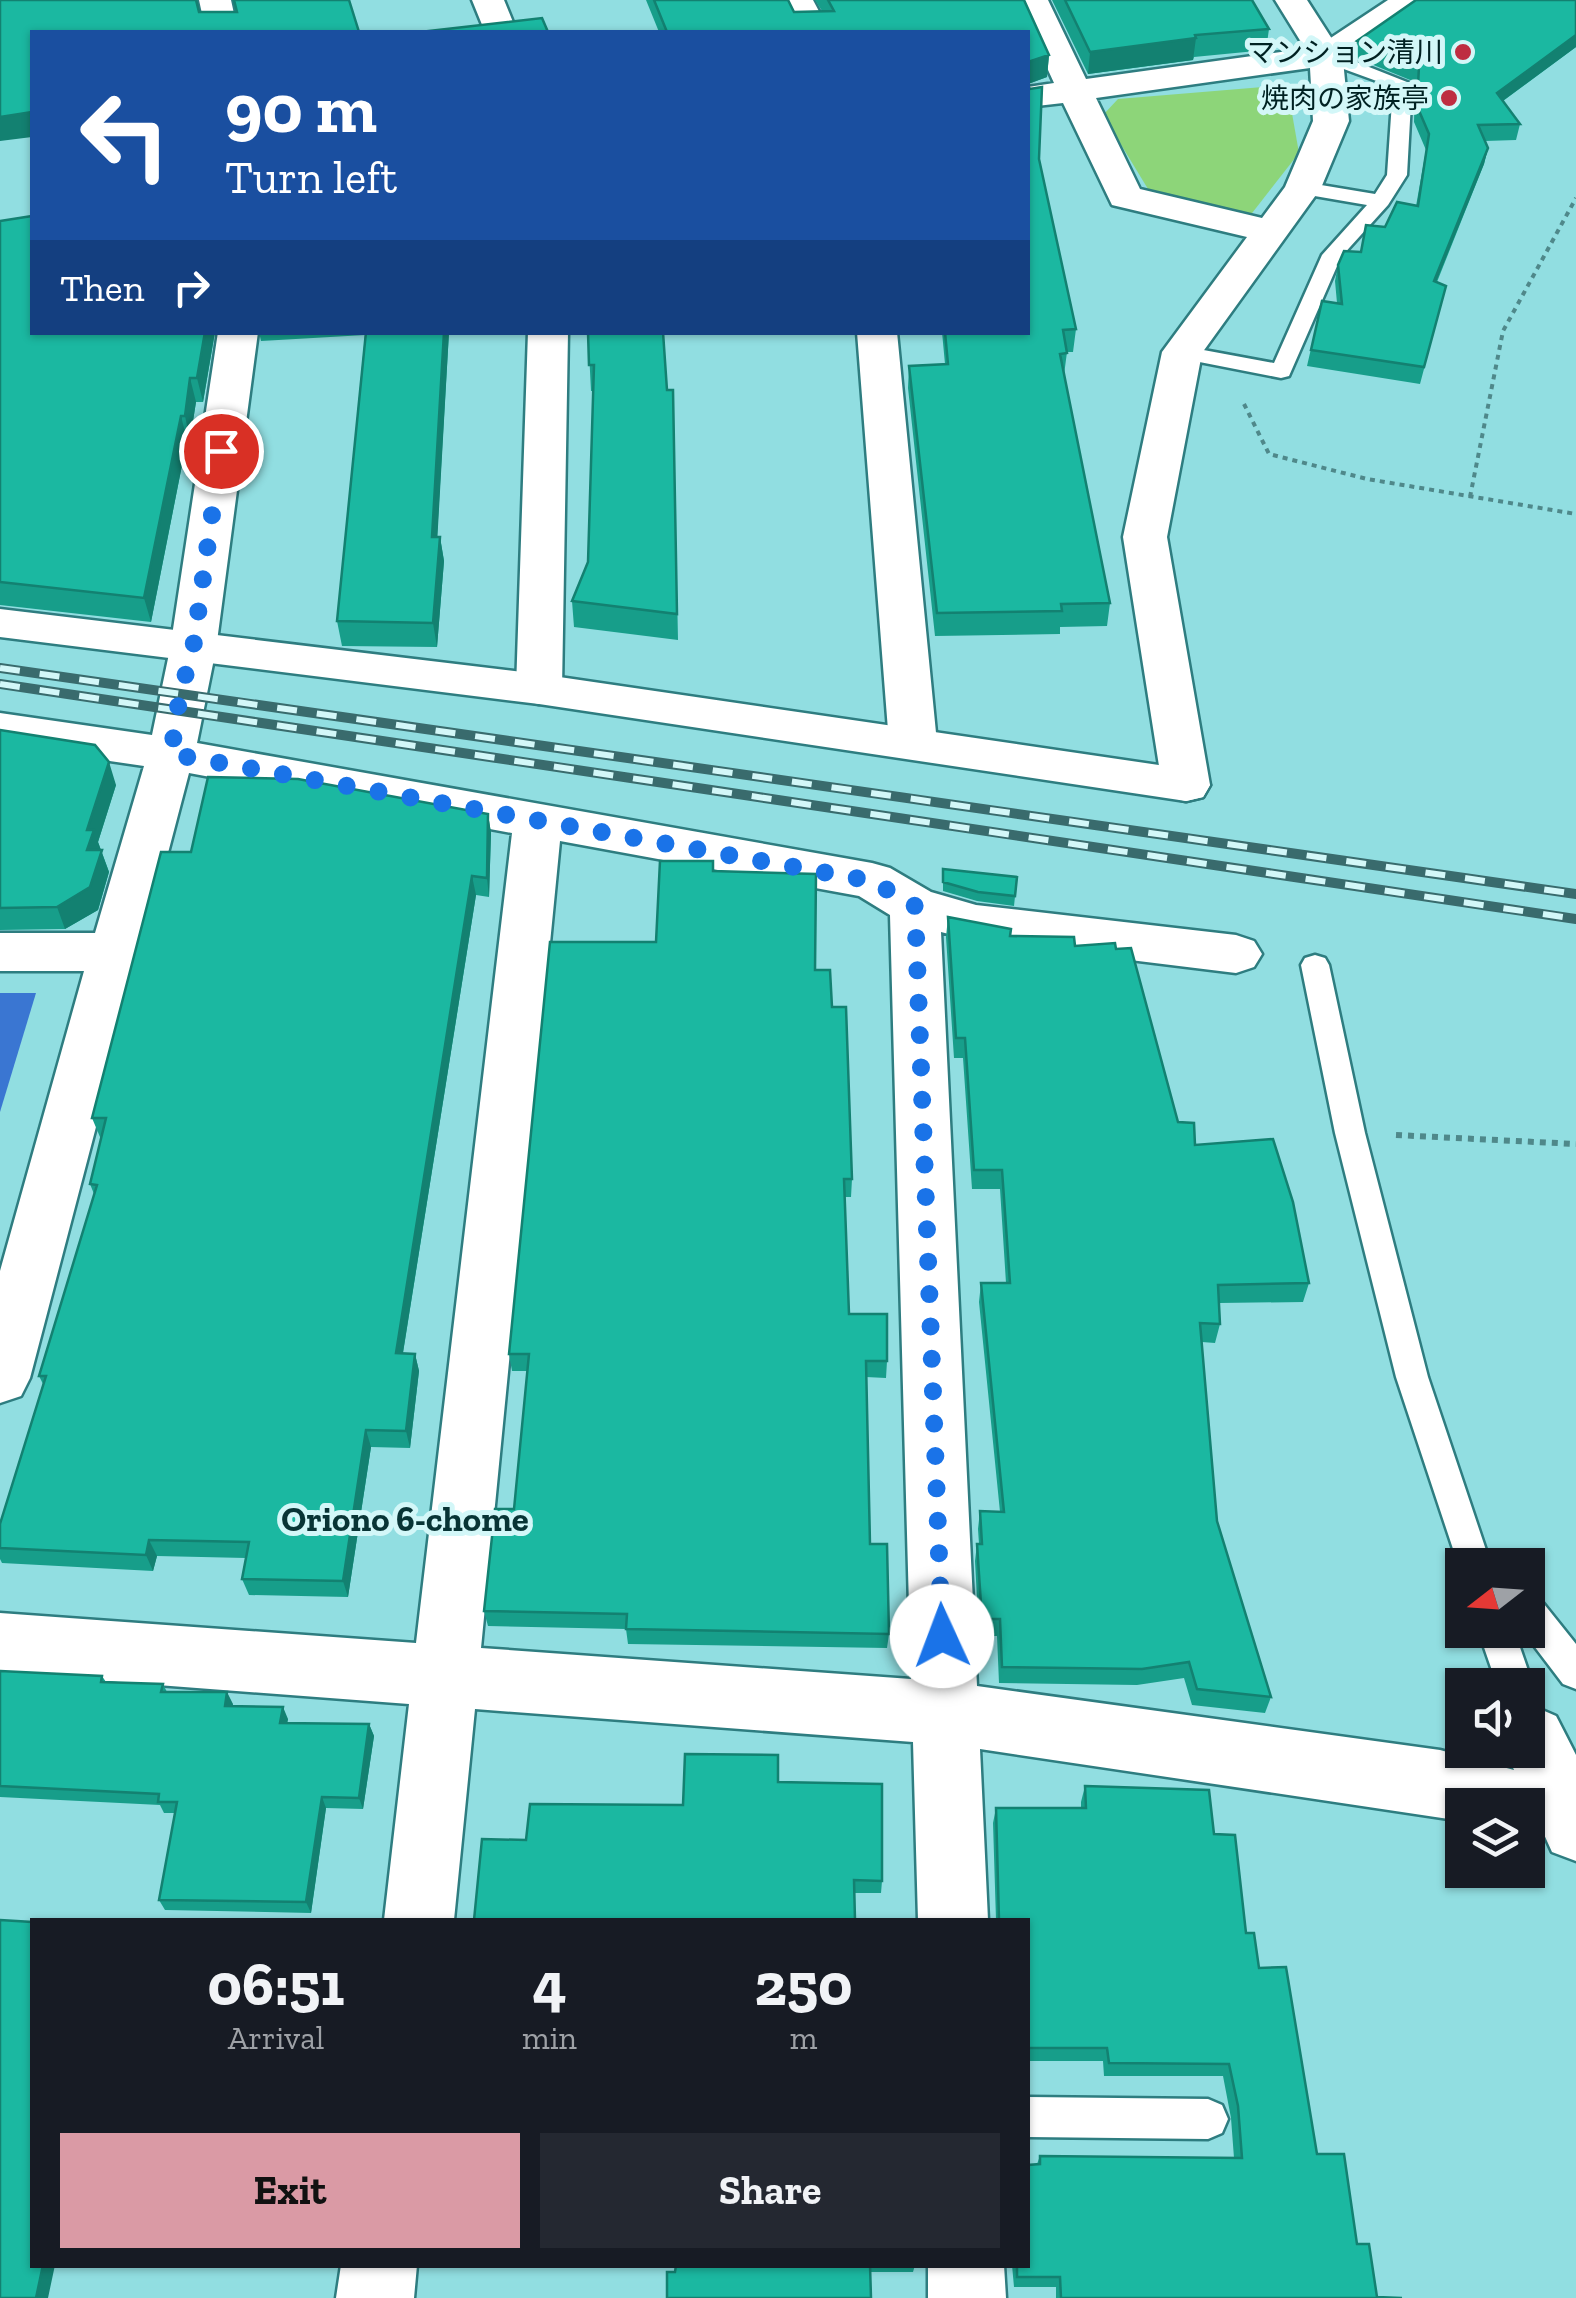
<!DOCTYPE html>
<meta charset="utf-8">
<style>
body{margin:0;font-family:"Zilla Slab","Noto Sans JP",serif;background:#242831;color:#f1f3f6;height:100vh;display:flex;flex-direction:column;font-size:38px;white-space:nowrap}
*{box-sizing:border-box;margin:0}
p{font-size:32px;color:#9ea1a6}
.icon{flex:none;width:55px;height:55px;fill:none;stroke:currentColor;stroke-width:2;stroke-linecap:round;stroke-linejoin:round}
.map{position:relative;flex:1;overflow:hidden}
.details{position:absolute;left:30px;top:1918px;width:1000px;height:350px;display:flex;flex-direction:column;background:#171b24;border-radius:0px;box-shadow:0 2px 8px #0004}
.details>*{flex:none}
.hud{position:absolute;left:30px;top:30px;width:1000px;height:305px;border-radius:0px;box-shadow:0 2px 8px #0004;background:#1a4fa0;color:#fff;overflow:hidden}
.needle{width:65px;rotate:253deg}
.fabs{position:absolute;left:1445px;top:1548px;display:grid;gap:20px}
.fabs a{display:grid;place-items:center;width:100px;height:100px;border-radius:0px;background:#171b24;box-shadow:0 2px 8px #0004;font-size:50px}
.pin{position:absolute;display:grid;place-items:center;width:85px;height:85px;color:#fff;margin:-42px;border:5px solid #fff;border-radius:50%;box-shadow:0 2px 10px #0007}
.me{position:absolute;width:110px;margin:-55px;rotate:358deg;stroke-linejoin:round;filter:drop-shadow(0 0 8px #0008)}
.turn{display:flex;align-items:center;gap:35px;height:210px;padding:0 30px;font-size:45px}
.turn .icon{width:130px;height:130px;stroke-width:2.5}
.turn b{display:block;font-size:70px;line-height:85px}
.then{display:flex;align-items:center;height:95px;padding:0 30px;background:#0003;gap:20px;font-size:38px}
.eta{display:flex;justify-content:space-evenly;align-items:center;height:170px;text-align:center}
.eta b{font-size:60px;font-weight:700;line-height:70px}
.action{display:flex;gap:20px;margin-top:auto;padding:20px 30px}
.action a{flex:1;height:115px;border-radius:0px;background:#da9aa5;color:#111;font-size:40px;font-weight:700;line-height:115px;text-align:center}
.action a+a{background:#242831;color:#f1f3f6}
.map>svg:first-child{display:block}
.green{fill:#8dd579}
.water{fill:#3a76d2}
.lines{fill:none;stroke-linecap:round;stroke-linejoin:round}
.lane-casing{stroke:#2e7d80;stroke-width:5}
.street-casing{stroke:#2e7d80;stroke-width:5}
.secondary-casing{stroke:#2e7d80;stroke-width:5}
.path-far1{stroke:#4f888a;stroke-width:4;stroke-dasharray:5 5;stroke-linecap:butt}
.path{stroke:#4f888a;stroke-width:6;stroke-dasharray:6 6;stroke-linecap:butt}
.lane{fill:#fff;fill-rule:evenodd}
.street{fill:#fff;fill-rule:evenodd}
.secondary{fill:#fff;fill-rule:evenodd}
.rail-casing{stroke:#396b6d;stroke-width:10}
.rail{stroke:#d3f7f8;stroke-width:6;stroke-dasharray:20;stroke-linecap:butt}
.wall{fill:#179e8a}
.shaded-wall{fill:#138171}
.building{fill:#1bb8a1;stroke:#138171;stroke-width:2.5}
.route{stroke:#1a73e8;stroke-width:18;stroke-dasharray:0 32.4}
.poi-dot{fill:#be2d41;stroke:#d3f7f8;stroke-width:4}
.labels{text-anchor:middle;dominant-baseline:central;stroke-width:10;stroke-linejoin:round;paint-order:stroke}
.far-poi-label{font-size:28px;fill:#002122;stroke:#d3f7f8;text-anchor:end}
.neighbourhood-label{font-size:35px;font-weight:bold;fill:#083435;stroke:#d3f7f8}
</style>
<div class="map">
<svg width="1576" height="2298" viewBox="0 0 1576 2298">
<rect width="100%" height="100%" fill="#91dee1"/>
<!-- green -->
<path class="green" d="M 1287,85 L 1299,153 L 1249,217 L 1148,189 L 1103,115 L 1118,99 Z"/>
<!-- water -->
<path class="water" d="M 0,993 L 36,993 L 0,1112 Z"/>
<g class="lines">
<!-- lane casing -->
<g class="lane-casing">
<path id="lane" d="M 1326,50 L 1412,84 L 1407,175 L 1388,205 L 1341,257 L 1289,376 L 1281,378 L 1174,357 L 1171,352 L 1182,346 L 1274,363 L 1322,255 L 1367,205 L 1303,194 L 1293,188 L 1303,182 L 1375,194 L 1387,175 L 1393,87 L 1319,60 L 1317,56 Z
M 1315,955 L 1325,958 L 1329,965 L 1365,1133 L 1428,1377 L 1491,1565 L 1462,1565 L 1462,1576 L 1396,1377 L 1335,1133 L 1301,965 L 1305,958 Z
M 1528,1594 L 1540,1599 L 1576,1644 L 1576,1689 L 1563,1684 L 1522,1630 L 1528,1630 Z
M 1478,1630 L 1514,1630 L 1533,1685 L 1528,1697 L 1528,1685 L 1497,1685 Z
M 1028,2097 L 1208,2099 L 1222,2105 L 1228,2119 L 1222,2133 L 1208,2139 L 1028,2137 Z"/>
</g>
<!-- street casing -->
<g class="street-casing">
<path id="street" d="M 199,0 L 231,0 L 238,32 L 206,32 Z
M 472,0 L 504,0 L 517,32 L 485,32 Z
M 781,0 L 813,0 L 830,32 L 797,32 Z
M 1016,0 L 1048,0 L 1086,79 L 1317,47 L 1388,0 L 1426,0 L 1343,60 L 1349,121 L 1321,188 L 1202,353 L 1167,537 L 1210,785 L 1203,797 L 1186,801 L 1169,797 L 1162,785 L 1123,537 L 1162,352 L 1247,237 L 1112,205 L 1063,103 L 1028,107 L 1028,87 L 1054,83 ZM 1310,68 L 1313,121 L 1285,187 L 1262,218 L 1140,189 L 1096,98 Z
M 218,332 L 258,332 L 216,649 L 197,743 L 872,863 L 890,868 L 931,892 L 976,905 L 1236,935 L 1254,941 L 1262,954 L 1254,967 L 1236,973 L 976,941 L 941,932 L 977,1686 L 1440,1750 L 1514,1770 L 1505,1750 L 1528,1750 L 1528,1709 L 1533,1706 L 1556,1716 L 1576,1755 L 1576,1861 L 1552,1852 L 1542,1830 L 1528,1836 L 1528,1805 L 1462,1805 L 1462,1821 L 980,1749 L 988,1920 L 918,1920 L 913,1742 L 475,1709 L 454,1920 L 384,1920 L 409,1704 L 0,1673 L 0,1613 L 416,1643 L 512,833 L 189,773 L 30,1378 L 21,1396 L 0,1403 L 0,1271 L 84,971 L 0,971 L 0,933 L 95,933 L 144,766 L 0,745 L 0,713 L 152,735 L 170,649 ZM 560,841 L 859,896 L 890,915 L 911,1679 L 481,1648 Z
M 528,332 L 568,332 L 562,689 L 555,700 L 539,704 L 523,700 L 516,689 Z
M 857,332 L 897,332 L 937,743 L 930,754 L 913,759 L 896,754 L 889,743 Z
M 341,2265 L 417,2265 L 414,2298 L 336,2298 Z
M 928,2265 L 1004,2265 L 1006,2298 L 928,2298 Z"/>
</g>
<!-- secondary casing -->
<g class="secondary-casing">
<path id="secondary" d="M 1275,0 L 1307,0 L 1343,56 L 1338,63 L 1314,63 Z
M 0,609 L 539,674 L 1186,769 L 1203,773 L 1210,785 L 1203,797 L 1186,801 L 539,704 L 0,637 Z"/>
</g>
<!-- path-far1 -->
<path class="path-far1" d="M 1244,404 L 1269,454 L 1367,479 L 1576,514
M 1470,497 L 1503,331 L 1576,198"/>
<!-- path -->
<path class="path" d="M 1396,1135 L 1576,1144"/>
<!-- lane -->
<use href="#lane" class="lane"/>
<!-- street -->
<use href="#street" class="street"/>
<!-- secondary -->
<use href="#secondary" class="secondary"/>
<!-- rail casing -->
<g class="rail-casing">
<path id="rail" d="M 0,668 L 1576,894
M 0,684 L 1576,919"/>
</g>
<!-- rail -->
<use href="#rail" class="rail"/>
</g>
<!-- wall -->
<path class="wall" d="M 646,0 L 788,0 L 794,12 L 822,11 L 815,0 L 1024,0 L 1049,55 L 1047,77 L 1028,84 L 1028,32 L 659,32 Z
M 1052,0 L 1252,0 L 1269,29 L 1266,50 L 1194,57 L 1193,60 L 1088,74 Z
M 1576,0 L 1576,47 L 1503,101 L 1520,124 L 1516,140 L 1485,141 L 1488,148 L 1484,164 L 1437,282 L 1446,286 L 1420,384 L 1307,366 L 1322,301 L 1337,303 L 1335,281 L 1338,265 L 1360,252 L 1385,227 L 1416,206 L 1426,150 L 1414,122 L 1415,82 L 1354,57 L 1357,41 Z
M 1039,159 L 1076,329 L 1073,352 L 1067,352 L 1064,375 L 1110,603 L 1107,626 L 1060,627 L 1060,634 L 935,636 L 908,388 L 909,366 L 945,364 L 942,332 L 1028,332 Z
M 0,221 L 215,332 L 203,402 L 196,402 L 190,440 L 187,440 L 151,622 L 0,605 L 0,607 Z
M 259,332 L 449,332 L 437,537 L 440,537 L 444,561 L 437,647 L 342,646 L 337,621 L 365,335 L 261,341 Z
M 588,332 L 667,390 L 673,390 L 678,640 L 574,627 L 572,601 L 588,562 L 593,391 L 591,391 Z
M 0,730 L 116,785 L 98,842 L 109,872 L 98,910 L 65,929 L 0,930 Z
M 488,814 L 491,833 L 489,897 L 476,895 L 403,1353 L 415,1354 L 419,1371 L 410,1448 L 371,1447 L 348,1597 L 249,1595 L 242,1579 L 246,1558 L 157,1556 L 153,1571 L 2,1563 L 0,1559 L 0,1524 L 43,1384 L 39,1376 L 94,1194 L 90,1184 L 102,1137 L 100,1137 L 92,1118 L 191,852 Z
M 943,869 L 1017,877 L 1014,906 L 977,901 L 943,891 Z
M 713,871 L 815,970 L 832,1007 L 852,1179 L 851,1197 L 844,1197 L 849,1314 L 887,1361 L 886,1378 L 866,1377 L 870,1544 L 889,1634 L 887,1648 L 628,1644 L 626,1629 L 488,1626 L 484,1611 L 514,1509 L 528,1371 L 512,1371 L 509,1354 L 656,942 Z
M 948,917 L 1010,936 L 1075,946 L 1116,949 L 1178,1122 L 1195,1145 L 1309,1283 L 1303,1302 L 1219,1303 L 1220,1324 L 1215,1343 L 1202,1342 L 1217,1521 L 1271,1697 L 1265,1713 L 1192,1705 L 1184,1678 L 1137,1685 L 999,1683 L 997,1636 L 979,1636 L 975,1561 L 977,1544 L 979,1544 L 978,1529 L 980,1511 L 1000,1512 L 979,1302 L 981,1283 L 1006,1283 L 1000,1189 L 972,1189 L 963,1058 L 954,1058 L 946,937 Z
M 0,1671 L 102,1676 L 106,1682 L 163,1684 L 167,1692 L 233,1704 L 232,1706 L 288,1719 L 287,1723 L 369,1724 L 374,1736 L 363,1809 L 326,1808 L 311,1913 L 165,1910 L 159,1900 L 175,1813 L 164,1813 L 160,1805 L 0,1797 Z
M 778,1782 L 882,1881 L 881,1893 L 854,1893 L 526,1840 Z
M 1085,1786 L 1214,1834 L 1246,1933 L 1259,1968 L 1317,2154 L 1357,2244 L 1377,2297 L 1402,2298 L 1056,2298 L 1056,2287 L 1014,2287 L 1012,2265 L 1028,2265 L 1037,2164 L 1040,2156 L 1234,2158 L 1231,2118 L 1223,2076 L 1104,2076 L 1103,2061 L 1028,2061 L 1028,1920 L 996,1920 L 993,1823 L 996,1808 L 1081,1808 L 1081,1802 Z
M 433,2265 L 549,2265 L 549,2267 Z
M 676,2265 L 915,2265 L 913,2272 L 675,2272 Z"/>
<!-- shaded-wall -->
<path class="shaded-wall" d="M 1576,35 L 1576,47 L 1493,108 L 1497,93 Z
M 1196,38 L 1193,60 L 1088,74 L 1090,52 Z
M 1049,55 L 1047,77 L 1028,84 L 1028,62 Z
M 32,112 L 32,137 L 0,141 L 0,117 Z
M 1488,148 L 1484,164 L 1430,297 L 1434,281 Z
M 205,332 L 215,332 L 203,402 L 197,378 Z
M 444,332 L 449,332 L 436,562 L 432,537 Z
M 190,378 L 196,402 L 190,440 L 185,416 Z
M 181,416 L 187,440 L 151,622 L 144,598 Z
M 440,537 L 444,561 L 437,647 L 433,623 Z
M 109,762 L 116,785 L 98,842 L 109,872 L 98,910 L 65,929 L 57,907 L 87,850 L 87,830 Z
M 488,814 L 491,833 L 489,897 L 487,878 Z
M 472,876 L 476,895 L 400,1371 L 396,1353 Z
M 415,1354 L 419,1371 L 410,1448 L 406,1431 Z
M 366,1430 L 371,1447 L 348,1597 L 343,1581 Z
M 149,1540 L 157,1556 L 153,1571 L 146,1555 Z
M 227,1692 L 233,1704 L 230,1718 L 225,1706 Z
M 283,1707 L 288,1719 L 285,1734 L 280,1723 Z
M 369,1724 L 374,1736 L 363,1809 L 359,1798 Z
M 322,1797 L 326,1808 L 311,1913 L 306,1902 Z
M 43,2265 L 55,2265 L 48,2298 L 36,2298 Z"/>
<!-- building -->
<path class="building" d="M 0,0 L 196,0 L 199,12 L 237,12 L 234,0 L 349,0 L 359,32 L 32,32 L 32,112 L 0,117 Z
M 654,0 L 788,0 L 794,12 L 834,11 L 828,0 L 1024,0 L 1049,55 L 1028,62 L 1028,32 L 667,32 Z
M 1065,0 L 1252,0 L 1269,29 L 1195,35 L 1196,38 L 1090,52 Z
M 1416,0 L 1576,0 L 1576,35 L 1497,93 L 1520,124 L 1478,125 L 1488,148 L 1434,281 L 1446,286 L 1424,367 L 1311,350 L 1322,301 L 1342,304 L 1338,265 L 1344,251 L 1361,252 L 1366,225 L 1385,227 L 1397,202 L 1418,206 L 1429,134 L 1417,106 L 1419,66 L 1357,41 Z
M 542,18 L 548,32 L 420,32 Z
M 1028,86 L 1030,89 L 1042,87 L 1039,159 L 1076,329 L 1063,330 L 1067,353 L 1060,354 L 1110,603 L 1061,604 L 1062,611 L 937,613 L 909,366 L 948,364 L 945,332 L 1028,332 Z
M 32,216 L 32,332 L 205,332 L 197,378 L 190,378 L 185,416 L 181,416 L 144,598 L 0,582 L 0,221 Z
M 366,332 L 444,332 L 432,537 L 440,537 L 433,623 L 337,621 Z
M 588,332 L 663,332 L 667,390 L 673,390 L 677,614 L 572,601 L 588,562 L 594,365 L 589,365 Z
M 0,730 L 95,745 L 109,762 L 87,830 L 94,830 L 87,850 L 102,850 L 90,887 L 57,907 L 0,908 Z
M 208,777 L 298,779 L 488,814 L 487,878 L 472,876 L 396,1353 L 415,1354 L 406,1431 L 366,1430 L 343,1581 L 242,1579 L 249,1542 L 149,1540 L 146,1555 L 0,1548 L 0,1524 L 46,1376 L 39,1376 L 97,1185 L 90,1184 L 106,1118 L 92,1118 L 161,852 L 191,852 Z
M 660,861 L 713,861 L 713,871 L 816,874 L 815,970 L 830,970 L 832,1007 L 846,1007 L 852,1179 L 844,1179 L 849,1314 L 887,1314 L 887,1361 L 866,1361 L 870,1544 L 887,1544 L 889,1634 L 626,1629 L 627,1614 L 484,1611 L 495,1509 L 514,1509 L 529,1354 L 509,1354 L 550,942 L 656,942 Z
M 943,869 L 1017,877 L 1015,896 L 978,892 L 943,882 Z
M 948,917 L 1011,929 L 1010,936 L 1074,937 L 1075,946 L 1115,943 L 1116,949 L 1131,948 L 1178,1122 L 1194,1123 L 1195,1145 L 1273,1139 L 1293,1202 L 1309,1283 L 1218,1285 L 1220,1324 L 1200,1323 L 1217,1521 L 1271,1697 L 1197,1689 L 1189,1662 L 1142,1669 L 1002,1667 L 1000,1619 L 982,1619 L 977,1544 L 982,1544 L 980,1511 L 1004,1512 L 981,1283 L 1010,1283 L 1002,1170 L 974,1170 L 965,1038 L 956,1038 Z
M 0,1671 L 102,1676 L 101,1682 L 163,1684 L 161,1692 L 227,1692 L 225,1706 L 283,1707 L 280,1723 L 369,1724 L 359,1798 L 322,1797 L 306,1902 L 159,1900 L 177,1802 L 158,1802 L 159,1794 L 0,1786 Z
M 685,1754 L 778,1755 L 778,1782 L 882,1784 L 882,1881 L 854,1880 L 855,1920 L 474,1920 L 482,1839 L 526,1840 L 530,1804 L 683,1805 Z
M 1085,1786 L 1209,1790 L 1214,1834 L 1235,1835 L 1246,1933 L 1254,1933 L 1259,1968 L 1286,1967 L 1317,2154 L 1344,2154 L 1357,2244 L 1369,2244 L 1377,2297 L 1402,2298 L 1061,2298 L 1060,2277 L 1017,2277 L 1017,2265 L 1028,2265 L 1028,2165 L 1040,2164 L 1040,2156 L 1242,2158 L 1238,2106 L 1229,2064 L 1109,2063 L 1107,2048 L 1028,2048 L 1028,1920 L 999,1920 L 996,1808 L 1086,1808 Z
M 0,1920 L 32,1922 L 32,2265 L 43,2265 L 36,2298 L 0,2298 Z
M 676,2265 L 870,2265 L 871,2298 L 667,2298 L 667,2272 L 675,2272 Z"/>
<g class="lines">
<!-- route -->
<path class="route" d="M 221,451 L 193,649 L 180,694 L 171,754 L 872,881 L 915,906 L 942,1636"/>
</g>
<!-- markers -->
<g class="poi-dot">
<circle cx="1463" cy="52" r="10"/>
<circle cx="1449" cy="98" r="10"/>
</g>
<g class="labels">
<!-- far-poi labels -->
<g class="far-poi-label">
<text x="1443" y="52">マンション清川</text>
<text x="1429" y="98">焼肉の家族亭</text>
</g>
<!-- neighbourhood labels -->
<g class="neighbourhood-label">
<text x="405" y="1519">Oriono 6-chome</text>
</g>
</g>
</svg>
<div class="fabs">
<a><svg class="needle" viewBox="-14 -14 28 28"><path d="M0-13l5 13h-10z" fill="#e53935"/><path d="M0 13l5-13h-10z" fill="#9ea1a6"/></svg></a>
<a><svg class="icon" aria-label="sound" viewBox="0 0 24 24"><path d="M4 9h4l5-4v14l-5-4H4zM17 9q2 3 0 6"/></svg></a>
<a><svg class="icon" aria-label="layers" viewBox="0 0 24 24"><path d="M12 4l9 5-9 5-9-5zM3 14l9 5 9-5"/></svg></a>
</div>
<div class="pin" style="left:221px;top:451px;background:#d93025"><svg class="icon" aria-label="arrive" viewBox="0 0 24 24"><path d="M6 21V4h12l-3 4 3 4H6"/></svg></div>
<svg class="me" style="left:942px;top:1636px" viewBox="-20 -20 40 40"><circle r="19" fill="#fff"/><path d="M0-13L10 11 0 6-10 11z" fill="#1a73e8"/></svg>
<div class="hud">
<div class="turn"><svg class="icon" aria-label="left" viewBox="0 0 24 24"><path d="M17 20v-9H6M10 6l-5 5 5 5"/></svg><div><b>90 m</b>Turn left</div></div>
<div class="then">Then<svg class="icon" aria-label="right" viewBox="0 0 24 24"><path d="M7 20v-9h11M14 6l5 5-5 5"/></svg></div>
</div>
<section class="details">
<div class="eta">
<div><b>06:51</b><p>Arrival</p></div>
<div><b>4</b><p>min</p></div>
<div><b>250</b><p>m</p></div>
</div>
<div class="action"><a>Exit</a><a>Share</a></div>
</section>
</div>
